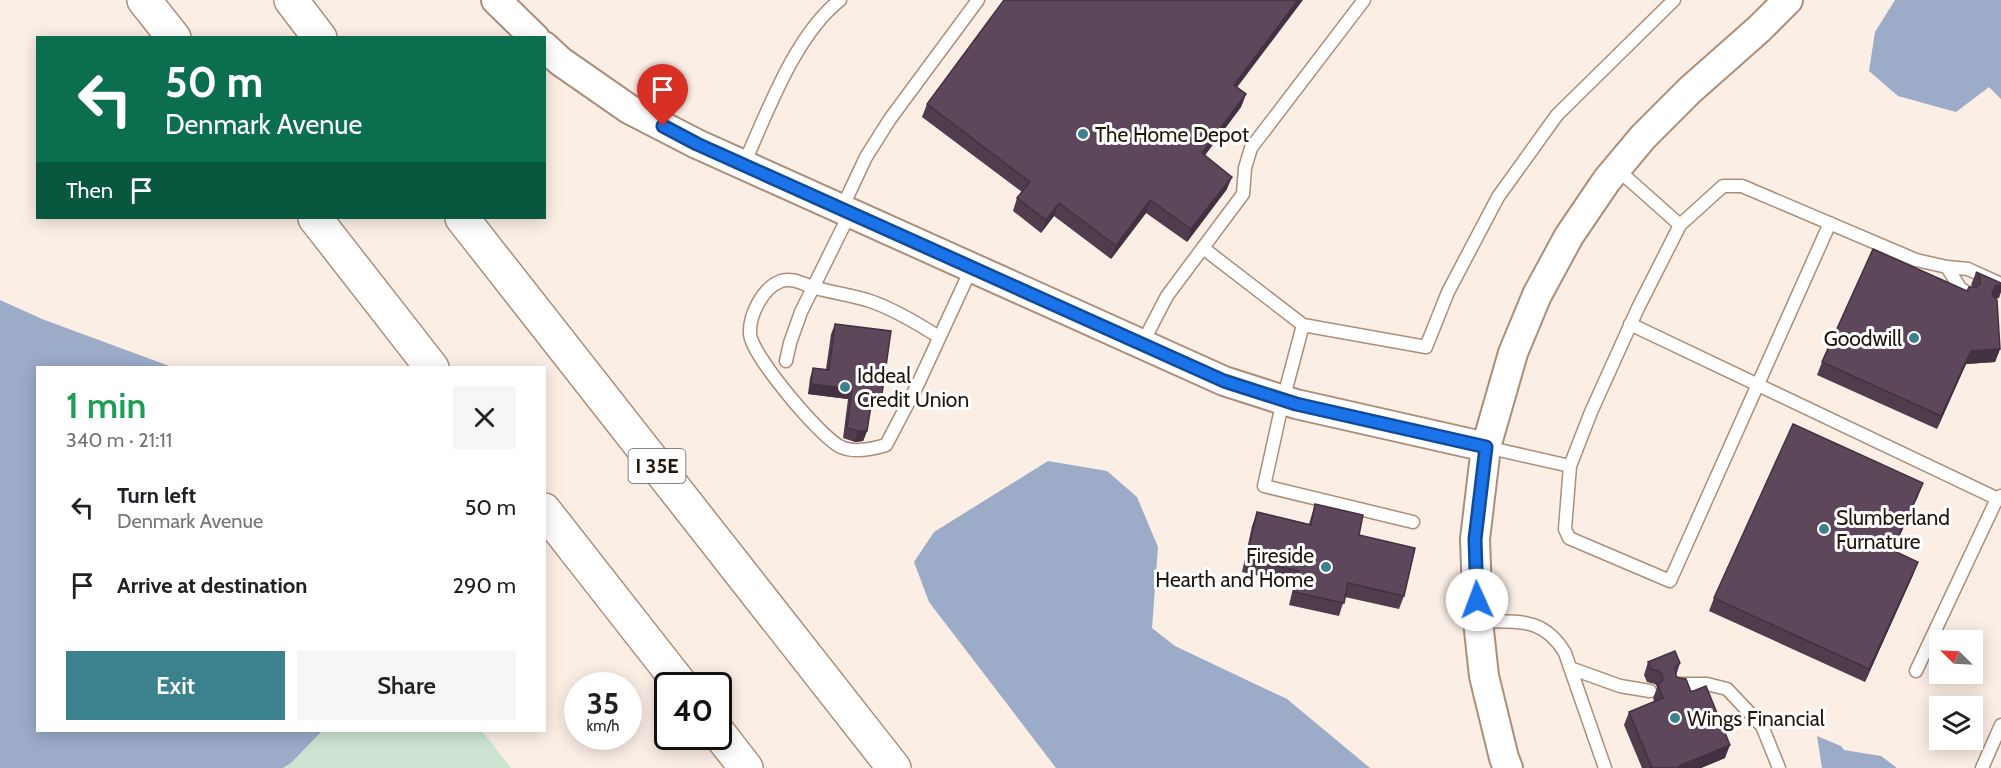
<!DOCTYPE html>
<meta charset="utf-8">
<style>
body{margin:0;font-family:Cabin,sans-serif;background:#f6f6f6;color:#202124;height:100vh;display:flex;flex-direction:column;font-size:22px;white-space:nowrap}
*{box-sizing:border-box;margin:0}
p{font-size:20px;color:#757577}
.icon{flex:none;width:33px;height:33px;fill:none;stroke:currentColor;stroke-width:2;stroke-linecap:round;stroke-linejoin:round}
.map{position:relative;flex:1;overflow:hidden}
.details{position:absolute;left:36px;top:366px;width:510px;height:366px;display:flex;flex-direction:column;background:#fff;border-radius:0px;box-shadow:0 3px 15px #0003}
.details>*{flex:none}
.guide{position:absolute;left:36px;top:36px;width:510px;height:183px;border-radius:0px;box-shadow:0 3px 15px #0003;background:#0b6e4f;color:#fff;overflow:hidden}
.needle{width:39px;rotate:294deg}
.tools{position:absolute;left:1929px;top:630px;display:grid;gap:12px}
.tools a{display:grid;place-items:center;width:54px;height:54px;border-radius:0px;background:#fff;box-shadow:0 3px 15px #0003;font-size:30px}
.speed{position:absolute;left:564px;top:672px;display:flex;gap:12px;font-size:30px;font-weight:700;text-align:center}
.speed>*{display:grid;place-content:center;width:78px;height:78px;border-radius:50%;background:#fff;box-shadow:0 3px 15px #0003;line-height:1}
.speed small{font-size:15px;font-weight:400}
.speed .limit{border:3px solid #111;border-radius:9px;background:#fff;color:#111}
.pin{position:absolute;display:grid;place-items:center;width:51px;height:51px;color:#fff;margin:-62px -26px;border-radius:50% 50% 50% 0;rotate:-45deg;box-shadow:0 0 6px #0007}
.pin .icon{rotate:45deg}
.me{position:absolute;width:66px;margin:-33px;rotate:358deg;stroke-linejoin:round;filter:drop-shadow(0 0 4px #0008)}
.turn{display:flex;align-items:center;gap:21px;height:126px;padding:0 30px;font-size:27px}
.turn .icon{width:78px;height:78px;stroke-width:2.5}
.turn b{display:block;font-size:42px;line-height:51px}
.then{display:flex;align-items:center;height:57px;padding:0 30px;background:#0003;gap:12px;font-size:22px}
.round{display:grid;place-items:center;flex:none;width:63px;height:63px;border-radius:0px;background:#f6f6f6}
.headline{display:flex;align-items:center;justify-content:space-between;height:102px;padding:0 30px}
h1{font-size:36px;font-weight:600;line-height:45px;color:#1e9e55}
.primary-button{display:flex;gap:12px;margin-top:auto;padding:12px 30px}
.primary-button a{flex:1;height:69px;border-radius:0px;background:#3b818e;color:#fff;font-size:24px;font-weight:600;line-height:69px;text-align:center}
.primary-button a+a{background:#f6f6f6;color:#202124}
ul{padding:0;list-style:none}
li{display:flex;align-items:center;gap:18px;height:78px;padding:0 30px}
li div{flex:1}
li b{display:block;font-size:22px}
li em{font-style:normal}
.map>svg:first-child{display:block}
.green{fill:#cce4d1}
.water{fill:#9babc8}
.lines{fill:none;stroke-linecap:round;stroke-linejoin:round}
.service-casing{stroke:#ac8e79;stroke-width:15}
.tertiary-casing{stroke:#ac8e79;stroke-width:32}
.motorway-casing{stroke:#ac8e79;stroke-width:36}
.service{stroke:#fff;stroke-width:12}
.tertiary{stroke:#fff;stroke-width:28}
.motorway{stroke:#fff;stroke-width:33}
.wall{fill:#513c4e}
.shaded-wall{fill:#423140}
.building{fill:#5e465b;stroke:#423140;stroke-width:1.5}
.route-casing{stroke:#114b97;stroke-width:15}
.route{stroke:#1a73e8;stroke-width:10}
.poi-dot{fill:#3b818e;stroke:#fff;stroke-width:2}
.labels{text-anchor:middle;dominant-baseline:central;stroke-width:6;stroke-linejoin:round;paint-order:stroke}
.shield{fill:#fff;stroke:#645d57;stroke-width:1.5}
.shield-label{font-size:20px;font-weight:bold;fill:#22170f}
.poi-label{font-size:21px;fill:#22170f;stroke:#fff;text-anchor:start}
</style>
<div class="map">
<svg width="2001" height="768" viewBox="0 0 2001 768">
<rect width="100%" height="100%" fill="#fbeee5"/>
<!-- green -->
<path class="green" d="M 322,730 L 482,731 L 511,768 L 283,768 L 291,763 Z"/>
<!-- water -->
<path class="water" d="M 1895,0 L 2001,0 L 2001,99 L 1989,87 L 1956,112 L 1898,96 L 1869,71 L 1875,32 Z
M 0,300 L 42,319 L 172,367 L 38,368 L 38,730 L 322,731 L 291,763 L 283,768 L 0,768 Z
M 1048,461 L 1107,471 L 1137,497 L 1158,547 L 1152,628 L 1175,646 L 1287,699 L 1370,768 L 1056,768 L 929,602 L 914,562 L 934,532 Z
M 1817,736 L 1841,746 L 1844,750 L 1881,756 L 1897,768 L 1822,768 Z"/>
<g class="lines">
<!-- service casing -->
<g class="service-casing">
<path id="service" d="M 744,164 C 767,113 795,35 840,0
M 1617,169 L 1680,225
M 842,208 L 866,157 L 890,119 L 978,0
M 1830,223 L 1670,581 L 1569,538 L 1565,529 L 1570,466 L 1591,412 L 1638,308 L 1680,225 L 1723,186 L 1742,186 L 1916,260 L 1947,267 L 1968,269 L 2001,284
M 1203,248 L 1303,325 L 1426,347 L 1448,292 L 1498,197 L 1557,115 L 1674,0
M 1947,267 L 1960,288 L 1968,293
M 1630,324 L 1998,499
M 1303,325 L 1283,400 L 1264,486 L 1413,522
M 939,337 C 917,323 894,309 870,301 C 852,295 834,293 816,288 C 804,285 793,277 781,281 C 762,288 749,316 750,334 C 752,356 821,438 841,447 C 854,453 873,449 886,445 L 917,386 L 972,267
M 1142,344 L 1167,296 L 1243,194 L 1245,168 L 1251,148 L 1364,0
M 786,361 L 790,343 L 801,312 L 850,213
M 1486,447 L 1570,466
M 1478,621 C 1516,622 1543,616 1565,653 L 1605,768
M 1570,668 L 1620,686 L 1650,691
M 1916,671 L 1995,503 L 2001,496
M 1678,684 L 1707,684 L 1727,689 L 1762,726 L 1779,768
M 1982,768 L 2001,725"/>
</g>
<!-- tertiary casing -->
<g class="tertiary-casing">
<path id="tertiary" d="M 496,0 L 535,38
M 544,46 L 560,61 L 629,109 L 697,144 L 1224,381 L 1296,404 L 1486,447
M 1508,768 L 1504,758 L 1484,676 L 1478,621 L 1475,539 L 1486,447 L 1513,353 L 1537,295 L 1569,236 L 1607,180 L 1643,137 L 1690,90 L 1759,29 L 1788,0"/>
</g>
<!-- motorway casing -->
<g class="motorway-casing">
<path id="motorway" d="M 144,0 L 174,38
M 291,0 L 320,38
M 315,218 L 432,368
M 462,218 L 894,768
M 544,510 L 682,686
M 718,732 L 746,768"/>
</g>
<!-- service -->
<use href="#service" class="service"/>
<!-- tertiary -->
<use href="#tertiary" class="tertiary"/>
<!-- motorway -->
<use href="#motorway" class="motorway"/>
</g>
<!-- wall -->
<path class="wall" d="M 1237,88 L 1246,94 L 1241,107 L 1205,155 L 1227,189 L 1187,242 L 1146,213 L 1111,259 L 1054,216 L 1041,233 L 1013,211 L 1017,198 L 1022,192 L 922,117 L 927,104 Z
M 1976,272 L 1999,298 L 1995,298 L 2000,349 L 1995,362 L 1966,364 L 1937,429 L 1817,375 L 1822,362 L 1967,291 L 1973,287 L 1971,285 Z
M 835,324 L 882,394 L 878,405 L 871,403 L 867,431 L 863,441 L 855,442 L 843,438 L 848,399 L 808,394 L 810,378 L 813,368 L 826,369 L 831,334 Z
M 1918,496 L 1893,550 L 1918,562 L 1913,575 L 1865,682 L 1709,611 L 1714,598 Z
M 1315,504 L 1359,535 L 1404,596 L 1399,609 L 1345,597 L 1339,616 L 1289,605 L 1294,584 L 1242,572 L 1252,526 L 1257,512 L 1309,524 Z
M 1648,662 L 1680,663 L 1676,676 L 1691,692 L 1725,758 L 1701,768 L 1642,768 L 1624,725 L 1629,712 L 1655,702 L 1653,699 L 1657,687 L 1655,684 L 1647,682 L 1644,675 Z"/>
<!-- shaded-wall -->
<path class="shaded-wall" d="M 1298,0 L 1303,0 L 1229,98 L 1234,85 Z
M 1246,94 L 1241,107 L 1197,166 L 1202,153 Z
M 1232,177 L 1227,189 L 1187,242 L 1191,229 Z
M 1150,200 L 1146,213 L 1111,259 L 1116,246 Z
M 1059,203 L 1054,216 L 1041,233 L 1046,220 Z
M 2001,285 L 2001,292 L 1999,298 L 1990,300 L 1995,286 Z
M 2000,349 L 1995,362 L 1966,364 L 1937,429 L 1941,416 L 1971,351 Z
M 811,384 L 852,389 L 848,399 L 808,394 Z
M 873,393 L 882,394 L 878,405 L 869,403 Z
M 858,431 L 867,431 L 863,441 L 855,442 Z
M 1923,483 L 1918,496 L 1887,563 L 1892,550 Z
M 1918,562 L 1913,575 L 1865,682 L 1869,669 Z
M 1730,745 L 1725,758 L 1701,768 L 1678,768 L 1679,766 Z"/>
<!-- building -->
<path class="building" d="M 1004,0 L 1298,0 L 1234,85 L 1246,94 L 1202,153 L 1232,177 L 1191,229 L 1150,200 L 1116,246 L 1059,203 L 1046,220 L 1017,198 L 1030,182 L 927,104 Z
M 1873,249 L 1967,291 L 1969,287 L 1976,287 L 1980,284 L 1980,277 L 1976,272 L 2001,283 L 2001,285 L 1995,286 L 1992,294 L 1997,300 L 2000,349 L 1971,351 L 1941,416 L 1822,362 Z
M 835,324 L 891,331 L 882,394 L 873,393 L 867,431 L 858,431 L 847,428 L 852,389 L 811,384 L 813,368 L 829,370 Z
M 1793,424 L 1923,483 L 1892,550 L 1918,562 L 1869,669 L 1714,598 Z
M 1315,504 L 1363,515 L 1359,535 L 1415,548 L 1404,596 L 1348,583 L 1344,603 L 1294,592 L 1299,571 L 1246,559 L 1257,512 L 1311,525 Z
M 1675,651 L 1680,663 L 1675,667 L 1676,676 L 1679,678 L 1686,679 L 1691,692 L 1706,686 L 1730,745 L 1679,766 L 1680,768 L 1652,768 L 1629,712 L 1663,698 L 1658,685 L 1663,680 L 1662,675 L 1659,671 L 1651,669 L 1648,662 Z"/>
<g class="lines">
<!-- route casing -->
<g class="route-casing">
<path id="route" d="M 663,126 L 697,144 L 1224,381 L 1296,404 L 1486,447 L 1475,539 L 1477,600"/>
</g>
<!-- route -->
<use href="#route" class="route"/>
</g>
<!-- markers -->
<g class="poi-dot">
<circle cx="1083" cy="134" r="6"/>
<circle cx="1914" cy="338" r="6"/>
<circle cx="845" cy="387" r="6"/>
<circle cx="1824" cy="529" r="6"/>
<circle cx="1326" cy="567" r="6"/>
<circle cx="1675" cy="718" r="6"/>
</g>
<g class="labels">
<!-- shield labels -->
<rect class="shield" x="628.5" y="449" width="57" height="34" rx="4.5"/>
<g class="shield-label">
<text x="657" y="466">I 35E</text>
</g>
<!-- poi labels -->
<g class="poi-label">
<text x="1095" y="134">The Home Depot</text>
<text x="1902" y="338" text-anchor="end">Goodwill</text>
<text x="857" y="375">Iddeal<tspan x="857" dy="24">Credit Union</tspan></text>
<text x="1836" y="517">Slumberland<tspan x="1836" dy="24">Furnature</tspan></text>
<text x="1314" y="555" text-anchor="end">Fireside<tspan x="1314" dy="24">Hearth and Home</tspan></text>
<text x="1687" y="718">Wings Financial</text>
</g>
</g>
</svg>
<div class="tools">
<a><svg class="needle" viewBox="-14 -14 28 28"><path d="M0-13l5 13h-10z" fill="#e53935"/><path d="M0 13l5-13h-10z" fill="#757577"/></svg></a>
<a><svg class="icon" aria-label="layers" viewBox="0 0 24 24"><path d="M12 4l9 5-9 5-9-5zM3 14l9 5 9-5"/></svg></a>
</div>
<div class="speed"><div>35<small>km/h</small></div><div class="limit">40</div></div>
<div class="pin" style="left:663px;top:126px;background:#d93025"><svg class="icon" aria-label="arrive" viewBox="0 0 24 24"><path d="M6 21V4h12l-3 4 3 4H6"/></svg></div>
<svg class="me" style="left:1477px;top:600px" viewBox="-20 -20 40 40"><circle r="19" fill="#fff"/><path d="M0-13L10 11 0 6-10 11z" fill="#1a73e8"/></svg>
<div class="guide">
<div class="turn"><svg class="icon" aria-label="left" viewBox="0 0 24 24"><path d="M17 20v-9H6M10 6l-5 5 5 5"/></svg><div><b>50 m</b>Denmark Avenue</div></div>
<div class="then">Then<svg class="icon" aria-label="arrive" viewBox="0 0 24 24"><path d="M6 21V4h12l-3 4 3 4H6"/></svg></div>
</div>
<section class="details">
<div class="headline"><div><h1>1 min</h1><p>340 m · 21:11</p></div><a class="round"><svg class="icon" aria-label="close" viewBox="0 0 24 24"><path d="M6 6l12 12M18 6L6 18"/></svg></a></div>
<ul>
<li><svg class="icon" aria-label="left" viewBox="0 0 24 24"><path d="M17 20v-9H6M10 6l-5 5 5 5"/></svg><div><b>Turn left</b><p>Denmark Avenue</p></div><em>50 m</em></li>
<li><svg class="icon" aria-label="arrive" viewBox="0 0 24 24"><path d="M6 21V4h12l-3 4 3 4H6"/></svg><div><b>Arrive at destination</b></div><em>290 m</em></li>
</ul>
<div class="primary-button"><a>Exit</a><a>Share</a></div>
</section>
</div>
